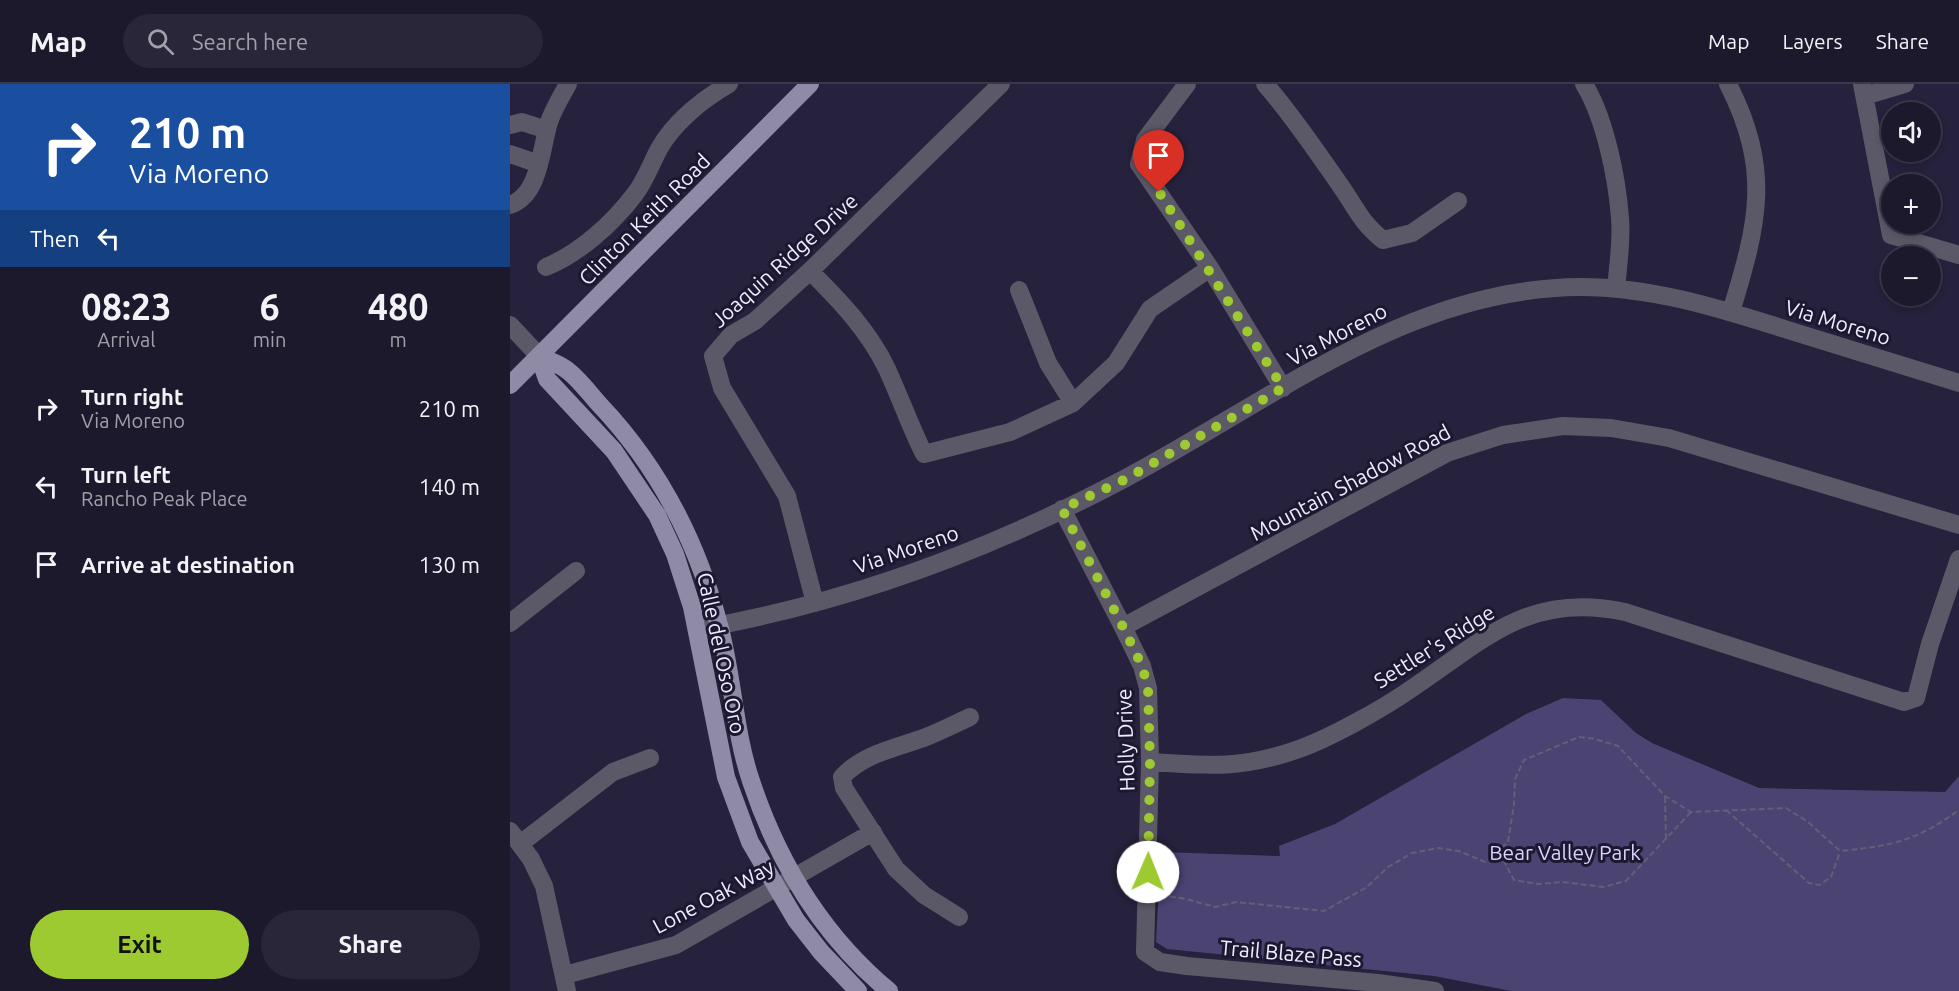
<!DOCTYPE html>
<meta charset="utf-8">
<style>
body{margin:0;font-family:Ubuntu,sans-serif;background:#292639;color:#f1f3f6;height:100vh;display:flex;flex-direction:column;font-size:22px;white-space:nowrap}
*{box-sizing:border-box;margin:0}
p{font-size:20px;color:#a0a0aa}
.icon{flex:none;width:33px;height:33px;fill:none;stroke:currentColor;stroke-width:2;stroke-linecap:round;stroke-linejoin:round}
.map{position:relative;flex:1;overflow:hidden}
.side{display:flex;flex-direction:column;background:#1c192d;width:510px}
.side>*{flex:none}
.top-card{background:#1a4fa0;color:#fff;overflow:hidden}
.fabs{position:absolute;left:1371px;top:18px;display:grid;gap:12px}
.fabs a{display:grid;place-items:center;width:60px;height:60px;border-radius:50%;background:#1c192d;box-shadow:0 3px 9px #0003,0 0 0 2px #3a3849;font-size:30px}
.pin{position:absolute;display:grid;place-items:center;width:51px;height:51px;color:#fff;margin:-62px -26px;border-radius:50% 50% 50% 0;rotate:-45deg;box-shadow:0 0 6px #0007}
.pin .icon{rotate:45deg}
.me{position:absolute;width:66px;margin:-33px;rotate:1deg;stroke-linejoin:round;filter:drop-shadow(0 0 4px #0008)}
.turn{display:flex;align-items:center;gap:21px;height:126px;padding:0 30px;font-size:27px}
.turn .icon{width:78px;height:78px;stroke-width:2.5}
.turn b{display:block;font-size:42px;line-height:51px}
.then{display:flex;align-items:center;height:57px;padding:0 30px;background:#0003;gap:12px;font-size:22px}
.eta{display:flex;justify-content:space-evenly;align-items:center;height:102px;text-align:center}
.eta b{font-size:36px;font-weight:600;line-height:42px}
.button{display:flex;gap:12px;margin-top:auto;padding:12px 30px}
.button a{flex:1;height:69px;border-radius:36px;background:#9dca31;color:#111;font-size:24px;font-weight:600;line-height:69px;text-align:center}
.button a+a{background:#292639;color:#f1f3f6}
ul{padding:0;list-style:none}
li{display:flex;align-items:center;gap:18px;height:78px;padding:0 30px}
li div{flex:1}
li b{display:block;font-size:22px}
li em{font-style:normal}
header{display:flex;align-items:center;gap:36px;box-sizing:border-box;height:84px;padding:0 30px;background:#1c192d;border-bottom:2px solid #3a3849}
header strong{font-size:28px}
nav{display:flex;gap:33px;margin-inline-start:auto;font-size:21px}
.search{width:420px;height:54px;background:#292639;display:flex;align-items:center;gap:15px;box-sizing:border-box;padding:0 21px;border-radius:33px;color:#a0a0aa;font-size:22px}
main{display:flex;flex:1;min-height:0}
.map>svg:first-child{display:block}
.green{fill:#4b4372}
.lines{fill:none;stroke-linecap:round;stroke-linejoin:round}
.path{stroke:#635f77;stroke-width:2;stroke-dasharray:6 3;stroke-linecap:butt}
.minor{stroke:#5b5967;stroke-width:18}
.major{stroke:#8f8ba7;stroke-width:18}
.route{stroke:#9dca31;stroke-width:10;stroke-dasharray:0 18}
.labels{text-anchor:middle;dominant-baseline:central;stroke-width:6;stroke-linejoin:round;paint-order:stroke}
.street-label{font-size:21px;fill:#efedff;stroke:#1d1831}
.park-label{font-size:21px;fill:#d8d4fa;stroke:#1d1831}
</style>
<header>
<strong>Map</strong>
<div class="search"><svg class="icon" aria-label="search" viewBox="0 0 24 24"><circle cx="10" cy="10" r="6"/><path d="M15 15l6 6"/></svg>Search here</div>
<nav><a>Map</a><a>Layers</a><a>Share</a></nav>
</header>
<main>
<section class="side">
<div class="top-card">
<div class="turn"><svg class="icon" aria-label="right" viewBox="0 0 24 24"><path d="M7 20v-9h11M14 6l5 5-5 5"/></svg><div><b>210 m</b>Via Moreno</div></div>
<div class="then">Then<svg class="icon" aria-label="left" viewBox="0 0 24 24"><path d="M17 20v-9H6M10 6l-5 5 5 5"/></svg></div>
</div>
<div class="eta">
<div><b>08:23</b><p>Arrival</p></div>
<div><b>6</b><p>min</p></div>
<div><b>480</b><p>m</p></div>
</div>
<ul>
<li><svg class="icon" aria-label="right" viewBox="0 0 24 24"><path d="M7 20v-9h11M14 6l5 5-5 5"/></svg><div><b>Turn right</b><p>Via Moreno</p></div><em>210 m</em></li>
<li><svg class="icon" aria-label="left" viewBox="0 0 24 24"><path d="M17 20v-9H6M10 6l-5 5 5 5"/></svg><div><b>Turn left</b><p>Rancho Peak Place</p></div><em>140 m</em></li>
<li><svg class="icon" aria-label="arrive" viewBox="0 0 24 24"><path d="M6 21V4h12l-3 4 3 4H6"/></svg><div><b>Arrive at destination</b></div><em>130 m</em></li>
</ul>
<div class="button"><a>Exit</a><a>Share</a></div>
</section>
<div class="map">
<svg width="1449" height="907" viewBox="0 0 1449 907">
<rect width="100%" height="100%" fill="#26213c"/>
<!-- green -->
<path class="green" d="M 1053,614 L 1091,616 L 1126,649 L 1142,659 L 1249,704 L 1435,708 L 1449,692 L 1449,907 L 1001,907 L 924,892 L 657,865 L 646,858 L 651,768 L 770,772 L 769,762 L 825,740 L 1016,630 Z"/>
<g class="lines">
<!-- path -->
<path class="path" d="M 1155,713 L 1156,755
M 1216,726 L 1299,799 L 1309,801 L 1321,793 L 1330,768
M 989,768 L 1004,796 L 1028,800 L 1053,798 L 1093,803 L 1116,797 L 1181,728
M 651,811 L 676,815 L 705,823 L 726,818 L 814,827 L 857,803 L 878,783 L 902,769 L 928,764 L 949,767 L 975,778 L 998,758 L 1004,720 L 1005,695 L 1014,676 L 1069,653 L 1085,655 L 1108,662 L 1155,712 L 1181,728 L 1276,724 L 1298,738 L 1330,767 C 1382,762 1406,757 1449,726"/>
<!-- minor -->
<path class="minor" d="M 677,0 L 635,56 L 629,80 L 700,184 L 773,304
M 755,0 C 783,32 806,67 830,101 C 847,125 849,136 873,156 L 902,149 L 948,117
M 1074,0 C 1095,34 1107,94 1110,134 C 1112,158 1108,181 1106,205
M 1218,0 C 1262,87 1248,139 1221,228
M 1352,0 L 1381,151 L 1449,171
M 1355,12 L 1395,0
M 0,41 L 12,38 L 37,46
M 0,70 L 29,80
M 0,121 C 30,111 31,64 39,38 C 44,24 51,13 58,0
M 36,183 C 70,169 103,139 125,110 C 135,97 141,80 149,65 C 164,38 193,15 219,0
M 300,187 C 330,217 359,247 377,285 C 390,313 400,342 414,370 L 500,348 L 563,319 L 606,279 L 640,225 L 700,184
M 509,206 L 538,279 L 563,319
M 0,241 L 29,272
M 552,425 L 613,543 L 632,582 L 638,604 L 640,678 L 635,868 L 650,878 L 677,882 L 868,899 L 925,907
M 305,519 L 277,412 L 212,304 L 203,272 L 221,251 L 245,237 L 300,187 L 491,0
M 0,539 L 66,487
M 613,543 L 937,369 L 993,351 L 1053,342 L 1101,344 L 1159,354 L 1449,441
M 188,545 C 337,519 480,466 614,395 C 760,318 897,204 1070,203 C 1144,203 1211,225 1281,247 C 1337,264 1393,282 1449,299
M 640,678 C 698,682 733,685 789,665 C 820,654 874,624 901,605 C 974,556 1019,507 1115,528 L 1394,618 L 1406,614 L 1420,560 L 1449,475
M 0,747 L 21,775 L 34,802 L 57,907
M 10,760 L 103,688 L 140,674
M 449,833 L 414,811 L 386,785 L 334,704 L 332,693 C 354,669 387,664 416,653 C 431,647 445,640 460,633
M 55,891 L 166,861 L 363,748"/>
<!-- major -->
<path class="major" d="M 29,272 C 37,276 47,279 54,284 C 67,292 78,308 89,320 C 149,383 187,457 209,541 C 223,592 224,647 241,697 C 268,778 313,852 379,907
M 29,272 L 37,295 L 104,367 L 147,431 L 165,470 L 182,523 L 216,693 L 240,758 L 286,836 L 311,868 L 348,907
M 0,301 L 300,0"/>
</g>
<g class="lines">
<!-- route -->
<path class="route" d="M 638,788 L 640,678 L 638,604 L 632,582 L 613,543 L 552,425 L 616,395 L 773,304 L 649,108"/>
</g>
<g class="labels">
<!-- street labels -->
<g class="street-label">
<text transform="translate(134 135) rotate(-45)">Clinton Keith Road</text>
<text transform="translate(274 176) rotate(-42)">Joaquin Ridge Drive</text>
<text transform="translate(1328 238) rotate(17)">Via Moreno</text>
<text transform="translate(827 250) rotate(-28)">Via Moreno</text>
<text transform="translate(840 398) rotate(-28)">Mountain Shadow Road</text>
<text transform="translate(396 465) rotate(-19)">Via Moreno</text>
<text transform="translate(924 562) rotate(-32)">Settler's Ridge</text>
<text transform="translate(212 569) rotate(78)">Calle del Oso Oro</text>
<text transform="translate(615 656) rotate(-92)">Holly Drive</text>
<text transform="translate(203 812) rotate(-28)">Lone Oak Way</text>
<text transform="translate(781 869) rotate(5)">Trail Blaze Pass</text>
</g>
<!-- park labels -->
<g class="park-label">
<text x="1055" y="768">Bear Valley Park</text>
</g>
</g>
</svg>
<div class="fabs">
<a><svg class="icon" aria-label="sound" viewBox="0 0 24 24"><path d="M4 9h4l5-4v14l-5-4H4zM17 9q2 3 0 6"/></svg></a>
<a>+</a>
<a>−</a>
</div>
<div class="pin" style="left:649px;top:108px;background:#d93025"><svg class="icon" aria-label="arrive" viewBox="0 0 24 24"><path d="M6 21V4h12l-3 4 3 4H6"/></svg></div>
<svg class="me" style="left:638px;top:788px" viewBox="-20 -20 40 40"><circle r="19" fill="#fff"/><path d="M0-13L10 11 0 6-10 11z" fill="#9dca31"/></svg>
</div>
</main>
